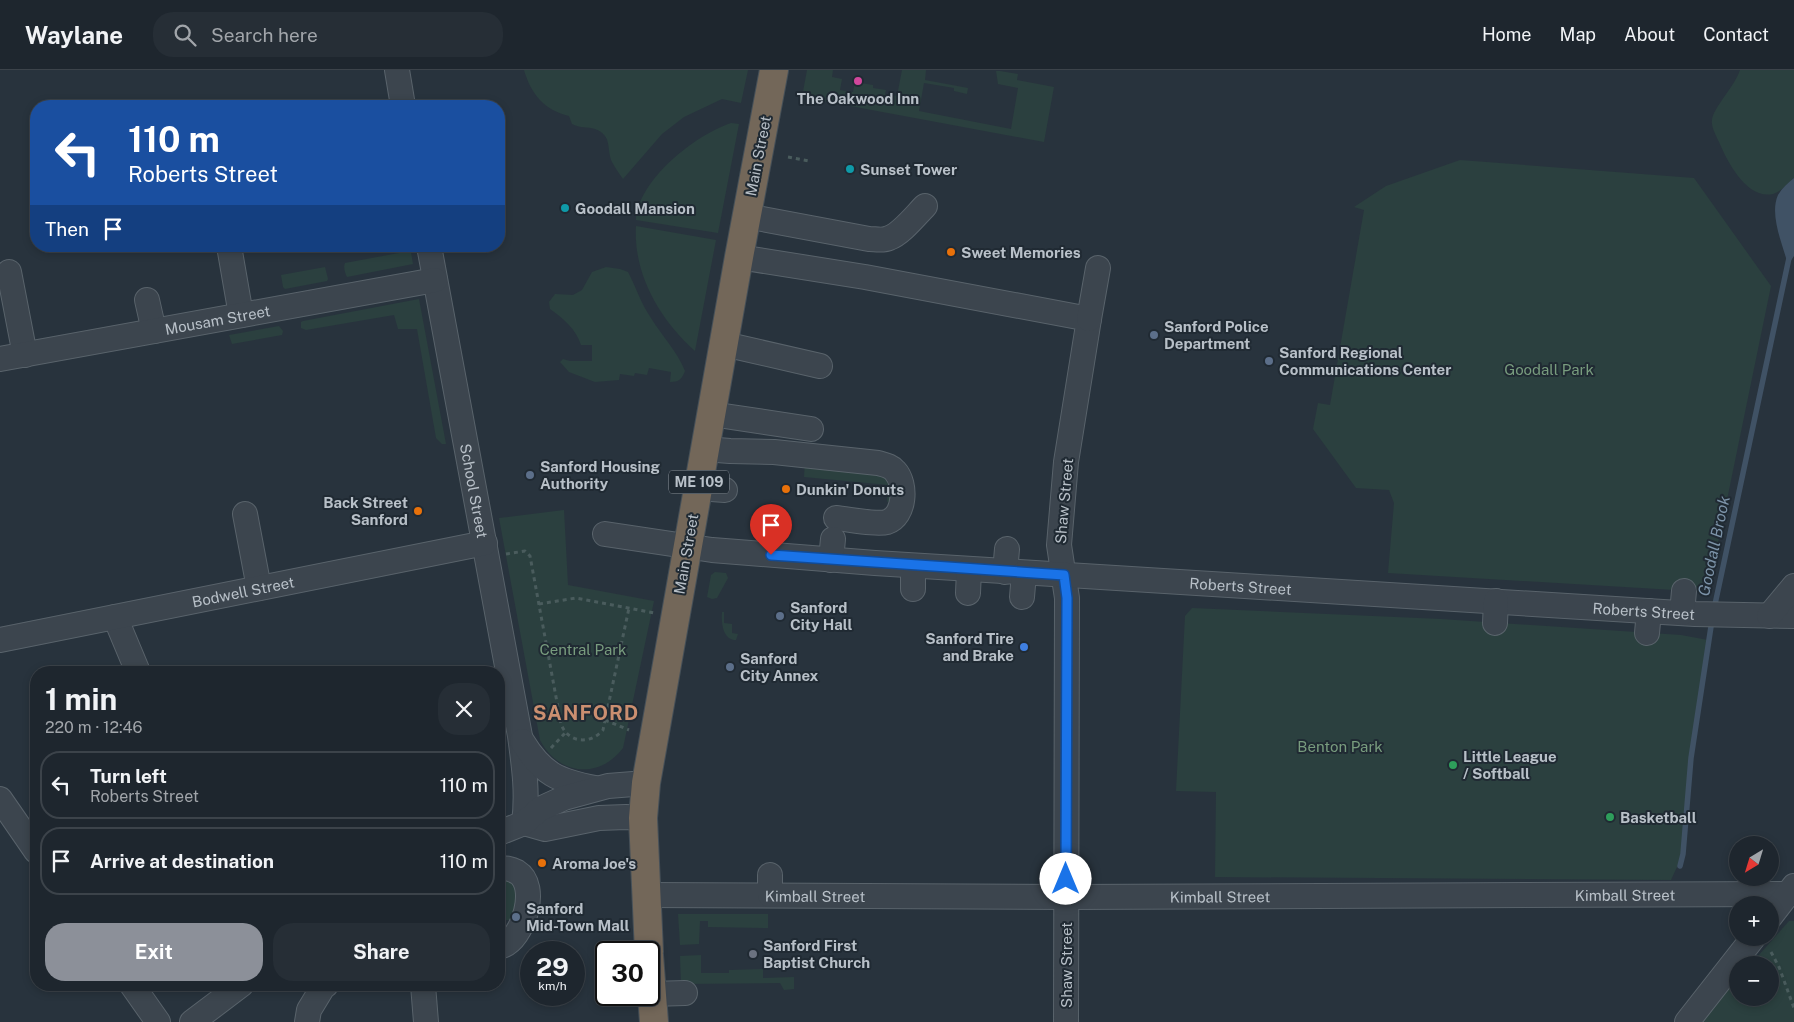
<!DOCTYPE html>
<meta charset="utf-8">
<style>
body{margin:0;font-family:"Public Sans",sans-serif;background:#262e36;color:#f1f3f6;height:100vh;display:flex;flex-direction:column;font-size:19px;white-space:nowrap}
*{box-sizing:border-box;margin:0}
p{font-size:16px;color:#a1a5aa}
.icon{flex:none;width:28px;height:28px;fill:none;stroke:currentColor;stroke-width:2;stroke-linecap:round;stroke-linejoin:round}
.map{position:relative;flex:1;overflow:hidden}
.side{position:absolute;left:30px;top:596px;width:475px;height:325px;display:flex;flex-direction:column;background:#1e262e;border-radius:20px;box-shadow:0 2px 8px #0003,0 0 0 1px #3c434a}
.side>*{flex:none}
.hud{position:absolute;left:30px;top:30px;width:475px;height:152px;border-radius:20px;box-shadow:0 2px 8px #0003,0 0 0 1px #3c434a;background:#1a4fa0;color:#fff;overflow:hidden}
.needle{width:32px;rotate:218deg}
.buttons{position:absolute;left:1729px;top:766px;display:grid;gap:10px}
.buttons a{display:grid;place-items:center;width:50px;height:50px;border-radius:50%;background:#1e262e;box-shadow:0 2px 8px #0003,0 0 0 1px #3c434a;font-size:25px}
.speed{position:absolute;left:520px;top:871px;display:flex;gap:10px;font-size:25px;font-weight:700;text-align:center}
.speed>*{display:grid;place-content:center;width:65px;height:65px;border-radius:50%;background:#1e262e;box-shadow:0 2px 8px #0003,0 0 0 1px #3c434a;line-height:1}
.speed small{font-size:12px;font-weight:400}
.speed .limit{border:2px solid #111;border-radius:8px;background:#fff;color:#111}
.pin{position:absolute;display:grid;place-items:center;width:42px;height:42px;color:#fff;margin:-51px -21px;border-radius:50% 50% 50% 0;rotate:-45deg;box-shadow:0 0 5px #0007}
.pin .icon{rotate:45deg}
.me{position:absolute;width:55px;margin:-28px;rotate:0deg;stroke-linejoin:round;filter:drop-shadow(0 0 4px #0008)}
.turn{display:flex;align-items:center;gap:18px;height:105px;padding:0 15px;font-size:22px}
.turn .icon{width:65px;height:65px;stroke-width:2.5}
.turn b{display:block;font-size:35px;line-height:42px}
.then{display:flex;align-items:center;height:48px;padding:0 15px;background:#0003;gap:10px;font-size:19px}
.round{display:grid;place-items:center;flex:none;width:52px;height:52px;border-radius:20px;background:#262e36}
.summary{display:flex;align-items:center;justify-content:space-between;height:85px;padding:0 15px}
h1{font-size:30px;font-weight:700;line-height:38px}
.action{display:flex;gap:10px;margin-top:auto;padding:10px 15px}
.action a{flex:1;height:58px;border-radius:20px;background:#8c9099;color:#fff;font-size:20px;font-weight:700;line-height:58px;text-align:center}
.action a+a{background:#262e36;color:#f1f3f6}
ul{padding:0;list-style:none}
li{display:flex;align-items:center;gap:15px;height:68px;margin:0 10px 8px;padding:0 5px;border:2px solid #3c434a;border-radius:20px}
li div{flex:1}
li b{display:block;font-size:19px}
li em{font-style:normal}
header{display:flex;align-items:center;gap:30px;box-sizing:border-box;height:70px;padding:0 25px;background:#1e262e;border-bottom:1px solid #3c434a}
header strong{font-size:24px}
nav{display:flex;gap:28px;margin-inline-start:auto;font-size:18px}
.search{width:350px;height:45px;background:#262e36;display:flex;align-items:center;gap:12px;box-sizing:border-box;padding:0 18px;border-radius:20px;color:#a1a5aa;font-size:19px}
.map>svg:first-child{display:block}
.green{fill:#2b403f}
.water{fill:#405265}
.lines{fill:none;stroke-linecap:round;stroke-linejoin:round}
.stream{stroke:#405265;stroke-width:5.5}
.minor-casing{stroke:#59636b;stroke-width:26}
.highway-casing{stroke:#465058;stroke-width:30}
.path{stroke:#4a5c5d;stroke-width:3;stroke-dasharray:4 4;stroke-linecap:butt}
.minor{stroke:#3c454e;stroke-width:24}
.highway{stroke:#736759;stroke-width:28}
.route-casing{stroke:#114b97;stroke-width:12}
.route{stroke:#1a73e8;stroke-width:9}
.hotel-dot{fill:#d1479c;stroke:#202a33;stroke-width:2}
.culture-dot{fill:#0f9aa8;stroke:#202a33;stroke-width:2}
.food-dot{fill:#e8710a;stroke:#202a33;stroke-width:2}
.service-dot{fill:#5c6f8a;stroke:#202a33;stroke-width:2}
.shop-dot{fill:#3f7fe0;stroke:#202a33;stroke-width:2}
.leisure-dot{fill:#2e9e5b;stroke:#202a33;stroke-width:2}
.worship-dot{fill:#6b7280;stroke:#202a33;stroke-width:2}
.labels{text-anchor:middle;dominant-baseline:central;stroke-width:4;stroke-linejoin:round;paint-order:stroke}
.shield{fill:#202a33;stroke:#8a939b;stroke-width:1}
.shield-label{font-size:14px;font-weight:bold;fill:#b8c0c8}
.poi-label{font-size:15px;font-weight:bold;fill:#b8c0c8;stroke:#202a33;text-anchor:start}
.street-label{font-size:15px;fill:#b8c0c8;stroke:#202a33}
.park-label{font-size:15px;fill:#789c7e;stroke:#202a33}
.water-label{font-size:16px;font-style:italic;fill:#7c93a8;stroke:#202a33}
.district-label{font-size:20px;font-weight:bold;letter-spacing:1px;fill:#cb8f70;stroke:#202a33}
</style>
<header>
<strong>Waylane</strong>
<div class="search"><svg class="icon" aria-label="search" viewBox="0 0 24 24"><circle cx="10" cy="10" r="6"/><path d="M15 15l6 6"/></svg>Search here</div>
<nav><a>Home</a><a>Map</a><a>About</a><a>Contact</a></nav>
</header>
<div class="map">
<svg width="1794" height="952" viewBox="0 0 1794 952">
<rect width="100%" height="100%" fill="#28333d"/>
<!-- green -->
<path class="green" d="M 524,0 L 748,0 L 741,33 L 722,29 L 684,47 L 662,64 L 623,109 C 619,103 615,98 612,92 C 606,78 613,66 595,59 C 587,56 582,59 572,54 L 569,46 C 544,40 531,24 524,0 Z
M 807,0 L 833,0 L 832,7 L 842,9 L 840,20 L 853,22 L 855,12 L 873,15 L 873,18 L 886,20 L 885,24 L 897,26 L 902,0 L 926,0 L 925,10 L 968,18 L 967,24 L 954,21 L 954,18 L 924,13 L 919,41 L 1011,59 L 1018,18 L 998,14 L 996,1 L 1000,1 L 1018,4 L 1017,10 L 1054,17 L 1044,72 L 802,27 Z
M 1740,0 L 1794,0 L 1794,108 C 1788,113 1781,122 1773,124 C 1747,130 1727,91 1719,72 C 1716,65 1711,57 1712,50 C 1713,38 1735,16 1740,0 Z
M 731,53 L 739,54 L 718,163 L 636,150 C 638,110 695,65 731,53 Z
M 1460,90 L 1694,108 L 1771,216 L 1708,522 L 1388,503 L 1394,433 L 1389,420 L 1356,418 L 1313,359 L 1318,333 L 1330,335 L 1364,140 L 1354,137 L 1386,116 Z
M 636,156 L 716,170 L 695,281 C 660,250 633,204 636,156 Z
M 403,176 L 410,176 L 413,194 L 347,207 C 345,203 343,197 345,193 L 404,182 Z
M 325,197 L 328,209 L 327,211 L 285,219 L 283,217 L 281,205 Z
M 606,197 L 620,199 L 628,202 C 636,217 641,234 651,248 C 662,266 677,281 685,301 C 682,309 679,312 670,312 L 671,302 L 649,298 L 647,305 L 635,303 L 634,306 L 620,304 L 619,310 L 595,312 L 569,302 L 560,292 L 563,289 L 570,291 L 592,291 L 592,275 L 581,275 C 576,259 563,248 550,239 L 549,232 L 555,224 L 573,225 L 582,220 L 592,202 Z
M 419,229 L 446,374 L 442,374 L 436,368 L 417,259 L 398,259 L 394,245 L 306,260 L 301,258 L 301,252 L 303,251 Z
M 279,256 L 283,261 L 282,265 L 232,274 L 229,265 Z
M 805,391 L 881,398 L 894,410 L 890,431 L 887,432 L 888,415 L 804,407 Z
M 564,440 L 568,515 L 654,531 L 623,678 C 599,710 558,705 540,670 L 499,448 Z
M 715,502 L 726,503 L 728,508 L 717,528 L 712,529 L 707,527 L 711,505 Z
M 1192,538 L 1441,549 L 1681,565 L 1708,570 L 1690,702 L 1683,784 L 1671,810 L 1215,807 L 1216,722 L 1176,721 L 1185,546 Z
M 722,542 L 724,542 L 724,553 L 732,554 L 732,563 L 738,564 L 736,570 C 723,570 721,553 722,542 Z
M 499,809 L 518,811 L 515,854 L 511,854 L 510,850 L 500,850 L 499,862 Z
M 678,844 L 768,844 L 768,858 L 708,857 L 708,851 L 700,851 L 699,874 L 680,875 Z
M 1789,851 L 1794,851 L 1794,952 L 1702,952 L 1737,909 L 1738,928 L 1770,928 L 1770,895 L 1750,895 Z
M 701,885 L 701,903 L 729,903 L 729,900 L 763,899 L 763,908 L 794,907 L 794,919 L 784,920 L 780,913 L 681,914 L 680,886 Z"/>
<!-- water -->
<path class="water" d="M 1794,108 L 1794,186 L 1788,195 C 1783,175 1769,145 1778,125 C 1782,118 1788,113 1794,108 Z"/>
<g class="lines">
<!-- stream -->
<path class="stream" d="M 1714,539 L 1789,188
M 1680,796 L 1683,784 L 1691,688 L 1712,550"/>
<!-- minor casing -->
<g class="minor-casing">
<g id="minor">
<path d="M 397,0 L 403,36"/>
<path d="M 746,146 L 869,169 C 875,169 883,171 889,168 C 901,164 916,145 925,136"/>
<path d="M 229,176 L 241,245"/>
<path id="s1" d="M 429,176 L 520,666 C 524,696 528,723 524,753"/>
<path d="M 739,187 L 865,207 L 1089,249 L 1066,392 L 1059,475 L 1067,528 L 1066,952"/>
<path d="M 9,202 L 25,285"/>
<path d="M 147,230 L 154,261"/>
<path d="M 1089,249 L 1098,198"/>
<path d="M 724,274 L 820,296"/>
<path id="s2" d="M 0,289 L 435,210"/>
<path d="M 711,344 L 811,359"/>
<path d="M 705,379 L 730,381 L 774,382 L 878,393 C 885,395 891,396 895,401 C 907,414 905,446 887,452 C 877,455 848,449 836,448"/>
<path d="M 698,418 L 725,420"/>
<path d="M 245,444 L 259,518"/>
<path id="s3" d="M 605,464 L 712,480 L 875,493 L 1695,544 L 1794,546"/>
<path d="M 831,490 L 833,469"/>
<path d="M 1005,502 L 1007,479"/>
<path d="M 913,519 L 913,496"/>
<path d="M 968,523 L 969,500"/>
<path d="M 1022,527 L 1024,503"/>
<path d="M 1682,543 L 1684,521"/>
<path d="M 1769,546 L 1794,516"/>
<path d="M 115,547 L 138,602"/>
<path d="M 1495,553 L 1496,531"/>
<path d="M 1647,563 L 1649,541"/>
<path id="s4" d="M 0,570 L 485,473"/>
<path d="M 522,671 C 542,704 558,711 595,718"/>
<path d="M 0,729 L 36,781"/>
<path d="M 524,753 L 545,759 L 599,748 L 626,747 L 643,748"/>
<path d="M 499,763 L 524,753 L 540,739 L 564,728 L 608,716 L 646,713"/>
<path d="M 499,800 C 506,797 511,799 517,802 C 540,816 523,869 502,876"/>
<path id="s5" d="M 645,825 L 1066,827 L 1794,824"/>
<path d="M 770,825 L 770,805"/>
<path d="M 1770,847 L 1794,816"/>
<path d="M 132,915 L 158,952"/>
<path d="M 423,915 L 426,952"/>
<path d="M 651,924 L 685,923"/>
<path d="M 192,952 L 241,915"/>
<path d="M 307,952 L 309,940 L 323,917 L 326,915"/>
<path d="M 1687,952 L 1753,868"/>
</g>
</g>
<!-- highway casing -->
<g class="highway-casing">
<path id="highway" d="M 649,882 L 643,748 L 646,713 L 739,187 L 774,0
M 649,885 L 654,952"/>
</g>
<!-- path -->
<path class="path" d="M 788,87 L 809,91
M 506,484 L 525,481 L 530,486 L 561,654 C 568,673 590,675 603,660 L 629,538
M 539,534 L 576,528 L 654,543
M 605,650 L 629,660
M 551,678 L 566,662
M 1771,882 L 1779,897 L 1794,938"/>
<!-- minor -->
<use href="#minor" class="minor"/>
<!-- highway -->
<use href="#highway" class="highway"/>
</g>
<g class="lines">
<!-- route casing -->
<g class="route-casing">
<path id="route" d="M 771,485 L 1064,505 L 1067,528 L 1066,809"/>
</g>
<!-- route -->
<use href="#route" class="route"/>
</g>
<!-- markers -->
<circle class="hotel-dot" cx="858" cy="11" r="5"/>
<g class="culture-dot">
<circle cx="850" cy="99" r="5"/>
<circle cx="565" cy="138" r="5"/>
</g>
<g class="food-dot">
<circle cx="951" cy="182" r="5"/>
<circle cx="786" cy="419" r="5"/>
<circle cx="418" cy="441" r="5"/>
<circle cx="542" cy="793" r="5"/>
</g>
<g class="service-dot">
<circle cx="1154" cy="265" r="5"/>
<circle cx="1269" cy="291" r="5"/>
<circle cx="530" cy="405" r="5"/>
<circle cx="780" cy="546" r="5"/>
<circle cx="730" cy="597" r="5"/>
<circle cx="516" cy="847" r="5"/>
</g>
<circle class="shop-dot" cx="1024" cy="577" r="5"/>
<g class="leisure-dot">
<circle cx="1453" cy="695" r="5"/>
<circle cx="1610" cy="747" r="5"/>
</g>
<circle class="worship-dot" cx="753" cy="884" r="5"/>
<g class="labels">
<!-- shield labels -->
<rect class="shield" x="669" y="400.5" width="60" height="23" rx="4"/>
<g class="shield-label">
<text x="699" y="412">ME 109</text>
</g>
<!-- poi labels -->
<g class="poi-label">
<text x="858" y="28" text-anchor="middle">The Oakwood Inn</text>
<text x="860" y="99">Sunset Tower</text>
<text x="575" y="138">Goodall Mansion</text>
<text x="961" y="182">Sweet Memories</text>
<text x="1164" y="256">Sanford Police<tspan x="1164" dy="17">Department</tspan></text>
<text x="1279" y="282">Sanford Regional<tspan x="1279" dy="17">Communications Center</tspan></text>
<text x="540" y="396">Sanford Housing<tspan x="540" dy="17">Authority</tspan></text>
<text x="796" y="419">Dunkin' Donuts</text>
<text x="408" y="432" text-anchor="end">Back Street<tspan x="408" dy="17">Sanford</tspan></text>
<text x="790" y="537">Sanford<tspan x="790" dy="17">City Hall</tspan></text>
<text x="1014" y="568" text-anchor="end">Sanford Tire<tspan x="1014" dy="17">and Brake</tspan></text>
<text x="740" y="588">Sanford<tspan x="740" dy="17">City Annex</tspan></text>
<text x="1463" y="686">Little League<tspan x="1463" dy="17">/ Softball</tspan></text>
<text x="1620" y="747">Basketball</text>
<text x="552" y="793">Aroma Joe's</text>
<text x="526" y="838">Sanford<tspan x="526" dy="17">Mid-Town Mall</tspan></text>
<text x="763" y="875">Sanford First<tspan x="763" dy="17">Baptist Church</tspan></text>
</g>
<!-- street labels -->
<g class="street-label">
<text transform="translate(758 86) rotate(-79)">Main Street</text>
<text stroke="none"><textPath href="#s2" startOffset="221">Mousam Street</textPath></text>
<text stroke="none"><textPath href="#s1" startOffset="249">School Street</textPath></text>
<text transform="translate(1064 431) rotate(-85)">Shaw Street</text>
<text transform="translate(686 484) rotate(-80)">Main Street</text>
<text stroke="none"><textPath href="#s3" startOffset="638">Roberts Street</textPath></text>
<text stroke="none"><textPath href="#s4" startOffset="248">Bodwell Street</textPath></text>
<text stroke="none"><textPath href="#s3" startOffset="1042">Roberts Street</textPath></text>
<text stroke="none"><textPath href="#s5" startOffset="980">Kimball Street</textPath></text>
<text stroke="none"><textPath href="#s5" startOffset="170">Kimball Street</textPath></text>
<text stroke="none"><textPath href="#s5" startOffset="575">Kimball Street</textPath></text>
<text transform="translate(1066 895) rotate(-90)">Shaw Street</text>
</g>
<!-- park labels -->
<g class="park-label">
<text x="1549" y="299">Goodall Park</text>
<text x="583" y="579">Central Park</text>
<text x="1340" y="676">Benton Park</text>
</g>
<!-- water labels -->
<g class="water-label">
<text transform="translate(1714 476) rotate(-78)">Goodall Brook</text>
</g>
<!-- district labels -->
<g class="district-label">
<text x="586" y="643">SANFORD</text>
</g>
</g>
</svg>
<div class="buttons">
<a><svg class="needle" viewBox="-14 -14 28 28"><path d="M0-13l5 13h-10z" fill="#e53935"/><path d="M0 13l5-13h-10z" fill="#a1a5aa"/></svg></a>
<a>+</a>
<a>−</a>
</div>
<div class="speed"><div>29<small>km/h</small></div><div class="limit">30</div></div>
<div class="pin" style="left:771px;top:485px;background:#d93025"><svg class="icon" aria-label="arrive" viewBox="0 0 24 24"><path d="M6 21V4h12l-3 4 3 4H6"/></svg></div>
<svg class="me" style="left:1066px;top:809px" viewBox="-20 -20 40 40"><circle r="19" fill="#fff"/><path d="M0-13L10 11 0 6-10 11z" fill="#1a73e8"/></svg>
<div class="hud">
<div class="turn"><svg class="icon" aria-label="left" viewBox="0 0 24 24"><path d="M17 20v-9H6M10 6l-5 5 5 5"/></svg><div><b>110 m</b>Roberts Street</div></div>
<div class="then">Then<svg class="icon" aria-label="arrive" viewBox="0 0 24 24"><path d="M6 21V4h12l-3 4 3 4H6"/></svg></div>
</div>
<section class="side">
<div class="summary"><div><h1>1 min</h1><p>220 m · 12:46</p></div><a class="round"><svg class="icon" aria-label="close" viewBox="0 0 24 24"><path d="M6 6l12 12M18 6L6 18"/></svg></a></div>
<ul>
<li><svg class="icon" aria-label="left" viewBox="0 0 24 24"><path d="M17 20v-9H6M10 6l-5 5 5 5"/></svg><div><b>Turn left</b><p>Roberts Street</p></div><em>110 m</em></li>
<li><svg class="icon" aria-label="arrive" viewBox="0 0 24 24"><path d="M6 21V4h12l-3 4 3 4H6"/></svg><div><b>Arrive at destination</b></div><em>110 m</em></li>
</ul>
<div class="action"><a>Exit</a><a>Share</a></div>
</section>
</div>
